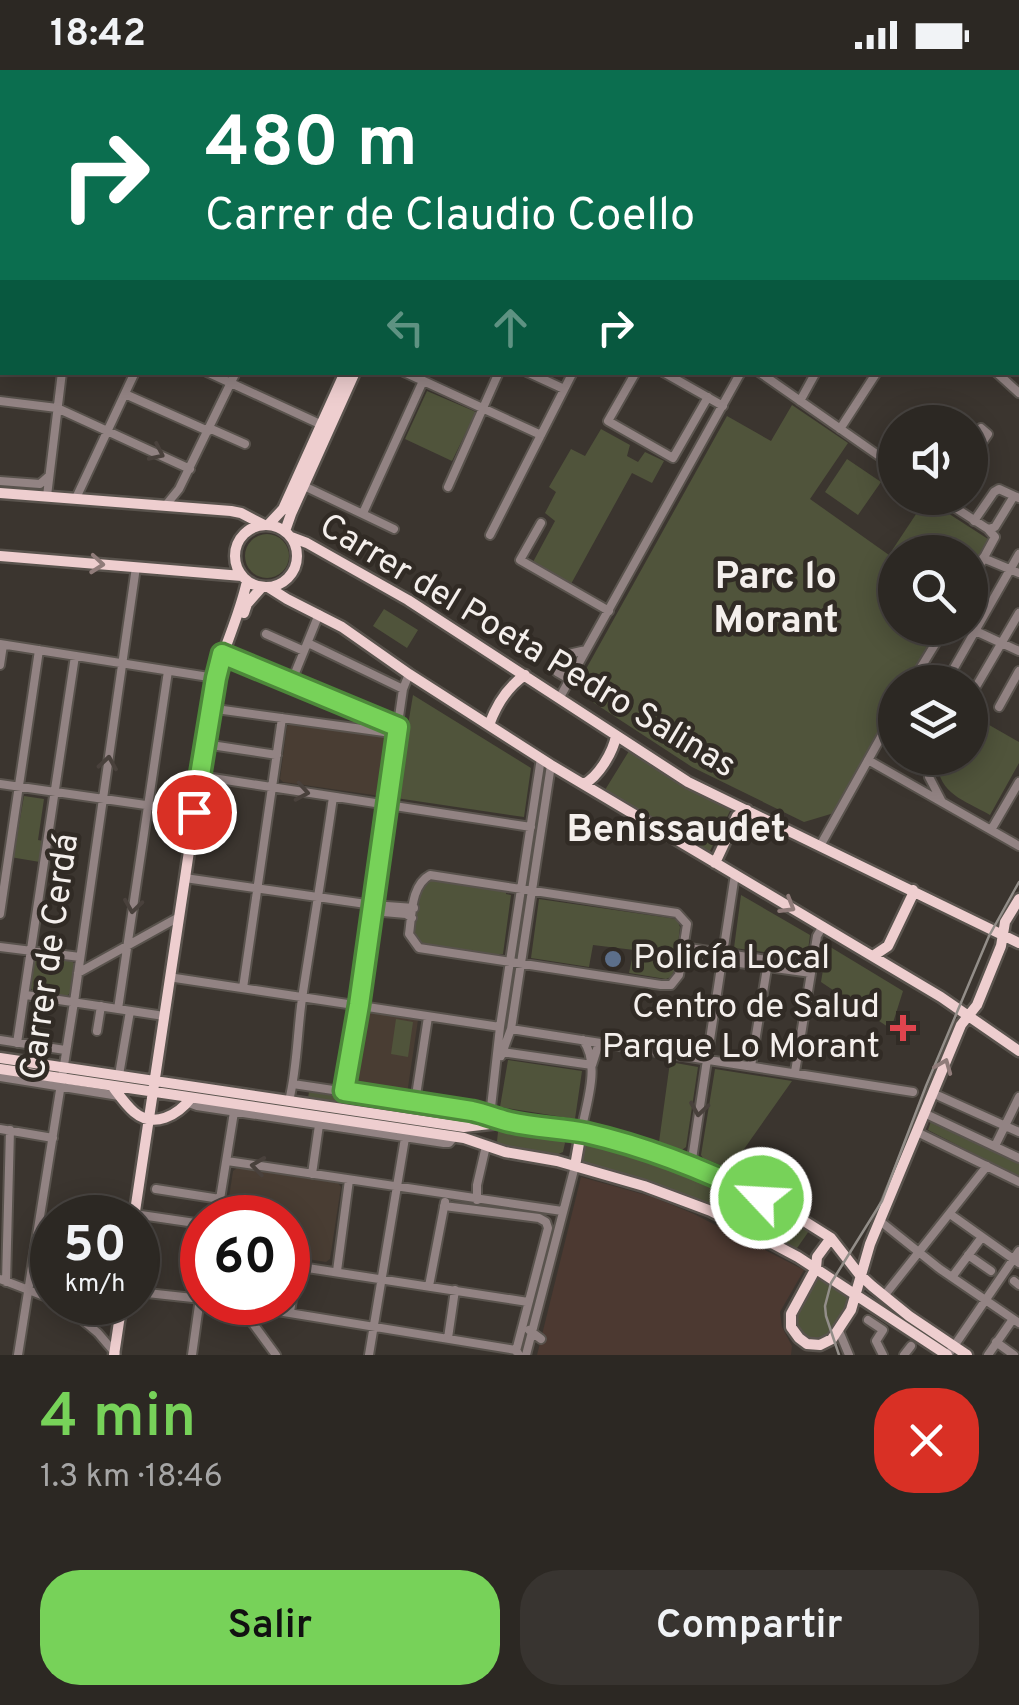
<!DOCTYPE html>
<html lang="es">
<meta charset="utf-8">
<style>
body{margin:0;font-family:Overpass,sans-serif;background:#383430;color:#f1f3f6;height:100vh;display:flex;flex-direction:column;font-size:38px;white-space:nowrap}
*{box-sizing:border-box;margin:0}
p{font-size:32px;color:#a6a6a6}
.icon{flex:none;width:55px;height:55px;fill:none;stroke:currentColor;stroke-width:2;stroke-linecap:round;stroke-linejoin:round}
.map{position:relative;height:1285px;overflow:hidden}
.panel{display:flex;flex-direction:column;background:#2c2823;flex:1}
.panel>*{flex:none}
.banner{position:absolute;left:0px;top:0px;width:1020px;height:305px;box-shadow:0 5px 25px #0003,0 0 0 2px #484441;background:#0b6e4f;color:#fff;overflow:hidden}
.tools{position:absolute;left:878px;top:335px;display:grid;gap:20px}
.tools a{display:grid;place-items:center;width:110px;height:110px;border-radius:50%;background:#2c2823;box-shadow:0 5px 25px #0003,0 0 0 2px #484441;font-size:50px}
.speed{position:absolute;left:30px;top:1125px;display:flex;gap:20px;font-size:50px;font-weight:700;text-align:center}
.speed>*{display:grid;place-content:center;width:130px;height:130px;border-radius:50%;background:#2c2823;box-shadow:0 5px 25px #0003,0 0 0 2px #484441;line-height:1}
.speed small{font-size:25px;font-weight:400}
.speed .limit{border:15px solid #d22;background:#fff;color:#111}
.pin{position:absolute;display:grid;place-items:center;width:85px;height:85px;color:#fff;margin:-42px;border:5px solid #fff;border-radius:50%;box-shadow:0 2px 10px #0007}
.me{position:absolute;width:110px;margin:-55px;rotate:295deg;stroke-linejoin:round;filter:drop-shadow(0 0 8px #0008)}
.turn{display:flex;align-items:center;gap:35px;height:210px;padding:0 40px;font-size:45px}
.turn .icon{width:130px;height:130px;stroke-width:2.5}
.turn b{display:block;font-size:70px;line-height:85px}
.lanes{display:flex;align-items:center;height:95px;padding:0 40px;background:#0003;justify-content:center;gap:50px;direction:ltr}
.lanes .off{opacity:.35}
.round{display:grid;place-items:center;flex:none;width:105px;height:105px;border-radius:40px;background:#383430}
.head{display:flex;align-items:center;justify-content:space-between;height:170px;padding:0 40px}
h1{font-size:60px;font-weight:600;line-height:75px;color:#77d259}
.button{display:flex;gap:20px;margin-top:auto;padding:20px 40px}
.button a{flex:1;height:115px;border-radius:40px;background:#77d259;color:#111;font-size:40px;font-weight:600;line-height:115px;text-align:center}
.button a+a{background:#383430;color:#f1f3f6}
.status{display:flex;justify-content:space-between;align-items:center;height:70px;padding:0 50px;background:#2c2823;direction:ltr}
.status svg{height:28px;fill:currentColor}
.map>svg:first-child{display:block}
.built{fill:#493d33}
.medical{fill:#4c3931}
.green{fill:#50543b}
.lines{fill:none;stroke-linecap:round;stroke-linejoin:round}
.minor-casing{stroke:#59534d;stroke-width:12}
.major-casing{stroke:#59534d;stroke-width:15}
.minor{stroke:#928383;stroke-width:8}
.major{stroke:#eececf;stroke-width:10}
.tram{stroke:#938e89;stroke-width:2.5}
.oneway{stroke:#49413c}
.oneway2{stroke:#907c7a}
.route-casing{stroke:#4d883a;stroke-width:25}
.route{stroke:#77d259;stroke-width:18}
.service-dot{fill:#5c6f8a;stroke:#312b25;stroke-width:4}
.health-dot{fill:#e0444e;stroke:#312b25;stroke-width:4}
.labels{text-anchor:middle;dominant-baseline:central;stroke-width:9;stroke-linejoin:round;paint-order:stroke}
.street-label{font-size:35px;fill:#f4efec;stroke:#312b25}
.poi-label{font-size:35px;fill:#f4efec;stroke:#312b25;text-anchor:start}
.neighbourhood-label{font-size:38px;font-weight:bold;fill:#f4efec;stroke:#312b25}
</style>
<div class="status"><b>18:42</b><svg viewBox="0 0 49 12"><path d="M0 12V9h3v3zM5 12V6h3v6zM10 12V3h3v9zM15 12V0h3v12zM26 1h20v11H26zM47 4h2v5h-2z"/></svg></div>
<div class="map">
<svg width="1019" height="1285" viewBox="0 0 1019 1285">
<rect width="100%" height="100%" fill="#3b352f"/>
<!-- built -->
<path class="built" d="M 290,654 L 388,668 L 391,671 L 384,723 L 380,726 L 283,712 L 280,709 L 287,656 Z
M 365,942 L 418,950 L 407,1024 L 359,1016 L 354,1009 Z
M 237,1098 L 338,1113 L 341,1117 L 330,1189 L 326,1192 L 288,1186 L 288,1148 L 226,1147 L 233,1101 Z"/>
<!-- medical -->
<path class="medical" d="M 581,1107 L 653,1127 L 694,1144 L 804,1200 L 780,1242 L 782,1257 L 792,1276 L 791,1285 L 537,1285 Z"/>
<!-- green -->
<path class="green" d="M 427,321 L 476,342 L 452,391 L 405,369 Z
M 792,335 L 848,373 L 810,429 L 889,485 L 926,429 L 988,469 L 975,492 L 970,489 L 970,482 L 956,482 L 932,472 L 926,482 L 895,482 L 895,558 L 939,558 L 907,612 L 895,612 L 895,634 L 834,743 L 804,752 L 692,697 L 588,629 L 581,608 L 727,346 L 771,371 Z
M 601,359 L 630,375 L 627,386 L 638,392 L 645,382 L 664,391 L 652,413 L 632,403 L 571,514 L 533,492 L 555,451 L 545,443 L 556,422 L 549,417 L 571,379 L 585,386 Z
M 847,389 L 881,412 L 858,445 L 825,422 Z
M245 486a22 22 0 1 1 44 0a22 22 0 1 1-44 0Z
M 384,539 L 418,560 L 407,578 L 373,556 Z
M 413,625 L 531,698 L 524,747 L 396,728 Z
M 970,644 L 1019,672 L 1019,693 L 990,745 C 961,728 939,725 936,688 L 970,688 Z
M 629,681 L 680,715 L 731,739 L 709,783 L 605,720 Z
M 24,726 L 44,729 L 38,770 L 43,771 L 40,792 L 10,787 L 13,766 L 17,766 Z
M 431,809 L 506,820 L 506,824 L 511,825 L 503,884 L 498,884 L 497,888 L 421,877 L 412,867 L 419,817 Z
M 741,825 L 810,865 L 807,888 L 734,878 Z
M 539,829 L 677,849 L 680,857 L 675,899 L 671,907 L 666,909 L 629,903 L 634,880 L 593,875 L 589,897 L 531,888 Z
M 827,875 L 903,921 L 891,959 L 821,912 Z
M 37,885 L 72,891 L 76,896 L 71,922 L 66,927 L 35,922 L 29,917 L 33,889 Z
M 396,949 L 413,952 L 408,987 L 391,984 Z
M 508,990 L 582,1001 L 575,1049 L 500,1037 Z
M 670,992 L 698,997 L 686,1077 L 682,1080 L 659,1072 Z
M 715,999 L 792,1011 L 730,1099 L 703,1088 L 701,1085 Z
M 309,1022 L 480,1045 L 479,1050 L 458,1051 L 308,1028 Z
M 931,1051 L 1019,1091 L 1019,1107 L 928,1060 Z
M 505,1057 L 560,1066 L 565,1073 L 563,1082 L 556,1085 L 502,1077 L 497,1071 L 498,1062 Z
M 585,1068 C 667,1092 736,1117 809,1161 L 795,1181 L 675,1122 L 581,1093 Z
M 816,1206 L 849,1225 C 850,1243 835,1265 818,1271 L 804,1267 L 795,1254 L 795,1242 Z"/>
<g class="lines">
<!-- minor casing -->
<g class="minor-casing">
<path id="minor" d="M 336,0 L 343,2
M 353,0 L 360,2
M 515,0 L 520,2
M 650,0 L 655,2
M 778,0 L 783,2
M 919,0 L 921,2
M 266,2 L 268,0
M 371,2 L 372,0
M 632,2 L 634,0
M 790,2 L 791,0
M 1018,23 L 1019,21
M 1018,76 L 1019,74
M 1018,88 L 1019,89
M 0,176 L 2,175
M 1018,190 L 1019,191
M 0,256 L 2,256
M 1018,260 L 1019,258
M 207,302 L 322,355
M 404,302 L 541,365
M 527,302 L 564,319
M 636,302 L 608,351 L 673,388 L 708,327
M 663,302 L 723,336
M 759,302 L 895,397
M 996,302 L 1019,323
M 125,324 L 208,361
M 0,331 L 57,338 L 190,399
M 800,331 L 816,302
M 209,358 L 245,374
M 840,359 L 877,302
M 970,390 L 988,364 L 981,358 L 973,370 L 980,376
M 0,411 L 40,414 L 49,406
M 304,416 L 394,459
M 448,417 L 499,302
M 47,426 L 62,302
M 76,428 L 135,302
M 940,428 L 988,459
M 166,435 L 179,419 L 236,302
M 363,443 L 423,311
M 974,451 L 994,422 L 999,419 L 1019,428
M 541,453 L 520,490 L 609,541
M 988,459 L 995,457 L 1014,426
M 490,465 L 573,302
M 983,488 L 1019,503
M 970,513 L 995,467 L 988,459
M 969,558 L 1019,581
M 266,564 L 304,581
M 308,573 L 403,619
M 0,574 L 215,608
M 222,584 L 398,657
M 0,595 L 3,575
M 569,609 L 557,602 L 564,585 L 586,580
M 912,612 L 945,558
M 946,612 L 1019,484
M 291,613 L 319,544
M 560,627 L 741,302
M 970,627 L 1019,543
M 999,637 L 1019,601
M 216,639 L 399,664
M 211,675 L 277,685
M 926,688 L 929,707 L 941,730
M 868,690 L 1019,776
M 206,707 L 531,757
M 0,714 L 194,742
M 991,760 L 1019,712
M 820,776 L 895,642
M 430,805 L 677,843 L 687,854 L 679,905 L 671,915 L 661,915 L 419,878 L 409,864 C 412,844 411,815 430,805 Z
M 185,808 L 373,835 L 414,838
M 372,841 L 406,844 L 412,848
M 0,844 L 39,580
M 0,877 L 80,887
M 683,877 L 812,897
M 682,885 L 811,903
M 78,903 L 179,847
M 175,908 L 500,957
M 243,918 L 282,648
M 26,925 L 164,946
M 118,939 L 168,601
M 511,959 L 913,1022
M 97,961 L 101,936
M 0,970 L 65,980
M 17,973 L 75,586
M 502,982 L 592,995 L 598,976 L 603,974
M 501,986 L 511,959 L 551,695
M 751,996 L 768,892
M 795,1002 L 817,866 L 823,856
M 119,1005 L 130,941
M 0,1007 L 119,1026
M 293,1014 L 473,1041 L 489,1044 L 507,1052
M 345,1021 L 403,619 L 409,604
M 939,1026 L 1019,1062
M 289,1031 C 298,995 297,958 303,922 C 313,857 324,792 333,727
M 186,1032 L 197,1036 L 444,1073 L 449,1073 L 455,1066
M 415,1032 L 428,947
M 924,1043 L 1019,1088
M 489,1055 L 500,957 L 541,688
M 0,1059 L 53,1068
M 581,1062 C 586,1035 601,994 583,970
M 917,1062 L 1019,1112
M 995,1076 L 1019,1027
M 227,1091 L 562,1141
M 691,1096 L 735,804
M 312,1104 L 319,1055
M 156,1119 L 220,1129
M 477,1130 L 477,1115 L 486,1076
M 444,1136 L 539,1148 L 546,1152 L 548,1158 L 516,1281
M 134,1144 L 202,1154
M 950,1144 L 1019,1193
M 217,1148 L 234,1042
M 880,1151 L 940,1199 L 1019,1253
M 968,1185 L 991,1201
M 288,1195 L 528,1232
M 337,1201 L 349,1110
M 952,1207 L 982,1167
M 0,1209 L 52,1229
M 1014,1211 L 1019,1215
M 6,1212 L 10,1060
M 429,1216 L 445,1132
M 138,1222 L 202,1229
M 884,1226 L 987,1096
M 61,1232 L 98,1263 L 116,1284
M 222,1232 L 516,1280 L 519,1285
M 240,1236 L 276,1285
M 290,1242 L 297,1197
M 868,1250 L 883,1260 L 876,1271 L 883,1285
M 529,1260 L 541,1269
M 839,1261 L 849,1285
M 448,1268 L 455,1220
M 996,1272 L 1014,1285
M 18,1285 L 74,932 L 136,497
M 192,1285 L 199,1235 L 202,1232
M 369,1285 L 405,1068
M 526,1285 L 575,1096
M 904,1285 L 911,1276
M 948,1285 L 1019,1181
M 988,1285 L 1013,1249"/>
</g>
<!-- major casing -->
<g class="major-casing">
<path id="major" d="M 479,2 L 480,0
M 490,2 L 491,0
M 0,423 L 231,441 L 241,443 L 264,455
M 269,454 L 283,439 L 345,302
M235 486a31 31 0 1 1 62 0a31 31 0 1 1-62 0Z
M 285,461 L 291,444 L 355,302
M 291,467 L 307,473 L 408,530 L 688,712 L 1019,873
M 0,486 L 242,506
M 268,517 L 287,529 L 342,557 L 409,604 L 551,695 L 941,927 L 1019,981
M 244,543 L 247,534 L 262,517
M 489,655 C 496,636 507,617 525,605
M 584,714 C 599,706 613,682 616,666
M 715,793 L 737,746 L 747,740
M 873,886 L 888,876 L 912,826 L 913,820
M 0,988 L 464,1057 L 507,1052 L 581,1062 L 654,1083 L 725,1110 L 785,1139 L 831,1168 L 859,1204 L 872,1216 L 909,1246 L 967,1285
M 0,999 L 464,1068 L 505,1082 L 557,1091 L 644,1116 L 711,1141 L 798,1187 L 947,1285
M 113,1017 C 119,1025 126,1035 134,1042 C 154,1059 178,1045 191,1028
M 575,1096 L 581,1062
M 134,1148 L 215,608 C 225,575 240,544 247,511
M 831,1168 L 817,1187 L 816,1198 L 791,1244 L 791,1257 L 799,1268 L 807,1274 L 820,1275 L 832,1269 L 851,1240 L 870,1174 L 961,955 L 977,935 L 1001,876 L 1005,852 L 1019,829
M 114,1285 L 122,1232"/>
</g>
<!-- minor -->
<use href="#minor" class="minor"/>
<!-- major -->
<use href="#major" class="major"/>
<!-- tram -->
<path class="tram" d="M 839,1285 L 826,1246 L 825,1236 L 831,1213 L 882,1131 L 926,1016 L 989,866 L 1019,812"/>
</g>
<!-- one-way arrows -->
<defs><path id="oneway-chevron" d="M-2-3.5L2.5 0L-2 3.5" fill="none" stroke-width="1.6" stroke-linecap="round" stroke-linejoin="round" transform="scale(2.5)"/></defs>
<g class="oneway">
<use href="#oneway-chevron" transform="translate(157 383) rotate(25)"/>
<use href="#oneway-chevron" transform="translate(108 693) rotate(-81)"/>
<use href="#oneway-chevron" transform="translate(302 722) rotate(10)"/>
<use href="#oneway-chevron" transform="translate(133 836) rotate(98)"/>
<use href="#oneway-chevron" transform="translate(699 1039) rotate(99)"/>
<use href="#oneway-chevron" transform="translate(258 1096) rotate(-172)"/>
</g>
<g class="oneway2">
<use href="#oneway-chevron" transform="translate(97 494) rotate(5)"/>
<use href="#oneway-chevron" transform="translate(788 836) rotate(31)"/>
<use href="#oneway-chevron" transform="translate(944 996) rotate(-68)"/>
</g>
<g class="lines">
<!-- route casing -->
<g class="route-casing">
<path id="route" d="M 194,742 L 216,608 L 222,584 L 398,657 L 359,935 L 344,1021 L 472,1041 C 486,1044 497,1049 510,1052 C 535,1058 561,1058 586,1063 C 647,1077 705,1100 761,1128"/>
</g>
<!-- route -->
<use href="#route" class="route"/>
</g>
<!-- markers -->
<circle class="service-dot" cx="613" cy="889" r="10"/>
<path class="health-dot" d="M898 943h10v10h10v10h-10v10h-10v-10h-10v-10h10z"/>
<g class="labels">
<!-- street labels -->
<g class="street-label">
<text transform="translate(527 577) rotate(31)">Carrer del Poeta Pedro Salinas</text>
<text transform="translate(51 887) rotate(-82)">Carrer de Cerdá</text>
</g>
<!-- poi labels -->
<g class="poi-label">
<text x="633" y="889">Policía Local</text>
<text x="880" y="938" text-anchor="end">Centro de Salud<tspan x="880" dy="40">Parque Lo Morant</tspan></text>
</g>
<!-- neighbourhood labels -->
<g class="neighbourhood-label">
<text x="776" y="508">Parc lo<tspan x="776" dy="44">Morant</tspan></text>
<text x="676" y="761">Benissaudet</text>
</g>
</g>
</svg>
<div class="tools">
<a><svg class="icon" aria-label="sound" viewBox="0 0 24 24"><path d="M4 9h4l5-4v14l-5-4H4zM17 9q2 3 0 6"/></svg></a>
<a><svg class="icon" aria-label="search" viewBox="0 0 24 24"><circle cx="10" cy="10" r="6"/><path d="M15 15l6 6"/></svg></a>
<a><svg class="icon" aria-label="layers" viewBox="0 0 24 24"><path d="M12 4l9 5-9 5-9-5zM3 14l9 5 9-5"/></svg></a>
</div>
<div class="speed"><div>50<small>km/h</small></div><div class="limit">60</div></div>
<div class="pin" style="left:194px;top:742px;background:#d93025"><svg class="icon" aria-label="arrive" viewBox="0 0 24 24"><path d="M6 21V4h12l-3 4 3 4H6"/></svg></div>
<svg class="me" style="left:761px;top:1128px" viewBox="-20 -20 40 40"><circle r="17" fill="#77d259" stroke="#fff" stroke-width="3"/><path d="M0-11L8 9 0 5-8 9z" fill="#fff"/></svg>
<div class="banner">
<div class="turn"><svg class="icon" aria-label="right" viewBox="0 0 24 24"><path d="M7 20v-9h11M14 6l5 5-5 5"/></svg><div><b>480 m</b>Carrer de Claudio Coello</div></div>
<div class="lanes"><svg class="icon off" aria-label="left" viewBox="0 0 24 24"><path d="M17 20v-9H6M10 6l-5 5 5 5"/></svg><svg class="icon off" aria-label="ahead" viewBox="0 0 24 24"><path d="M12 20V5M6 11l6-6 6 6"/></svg><svg class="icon" aria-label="right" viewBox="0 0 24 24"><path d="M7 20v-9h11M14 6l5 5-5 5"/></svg></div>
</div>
</div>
<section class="panel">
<div class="head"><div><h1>4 min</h1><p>1.3 km · 18:46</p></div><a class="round" style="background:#d93025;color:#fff"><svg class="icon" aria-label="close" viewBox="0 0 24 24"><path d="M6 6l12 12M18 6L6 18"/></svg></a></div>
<div class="button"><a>Salir</a><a>Compartir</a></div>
</section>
